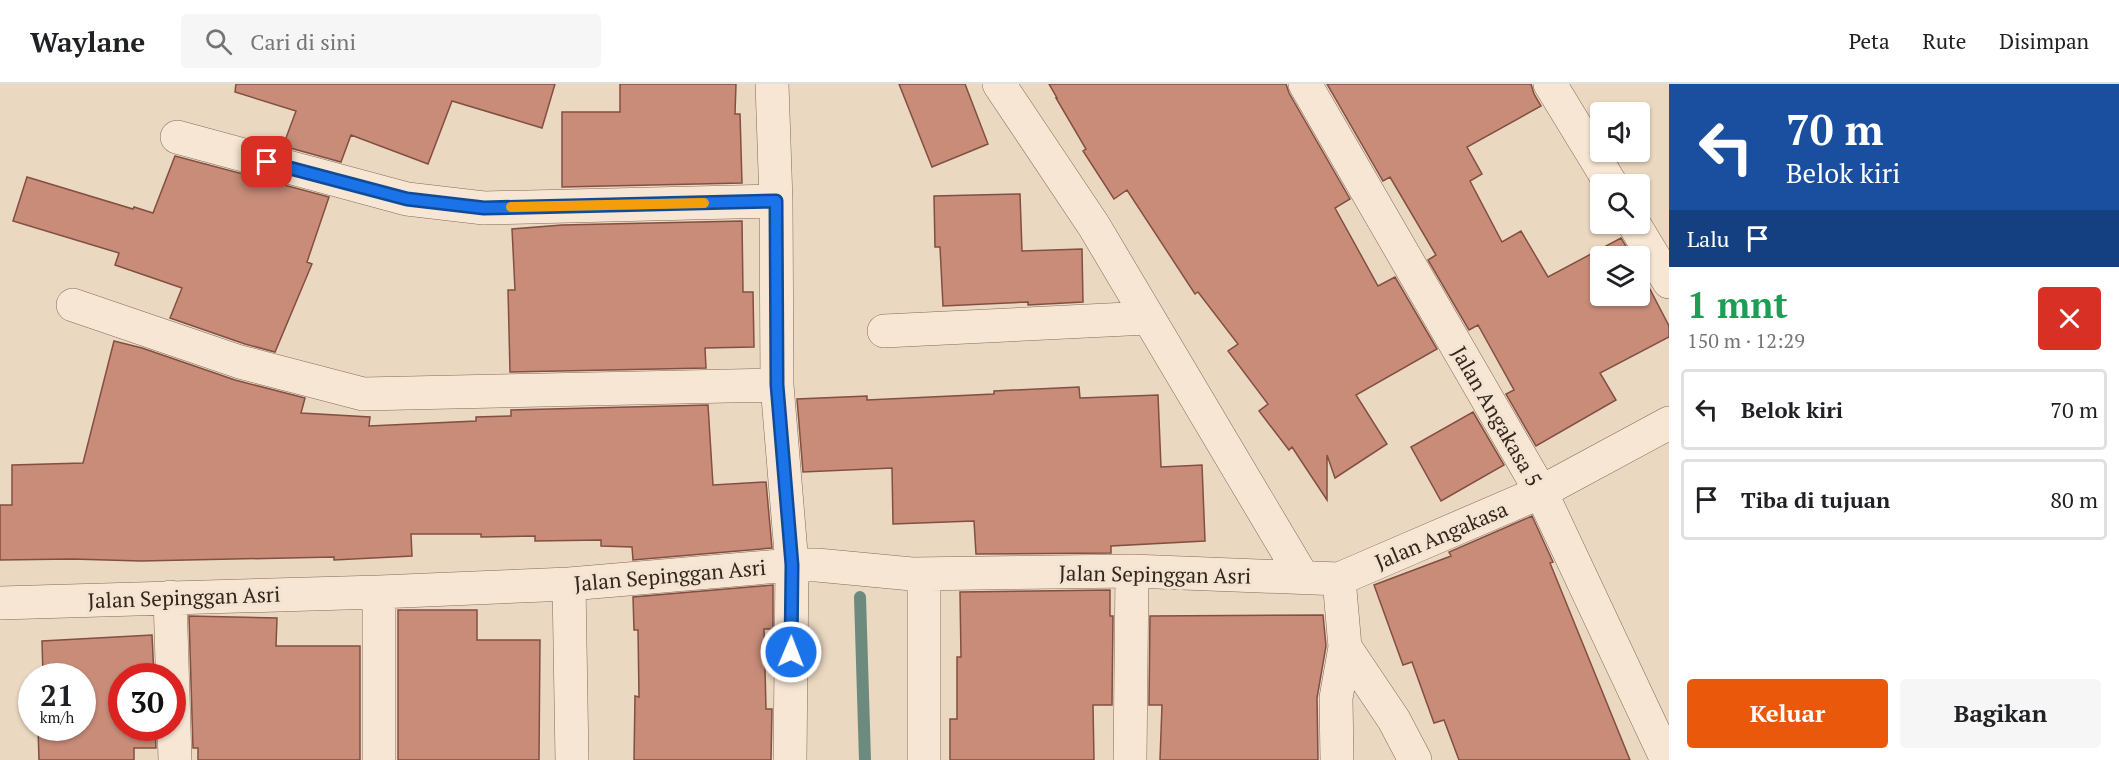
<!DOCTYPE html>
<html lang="id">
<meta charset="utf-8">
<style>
body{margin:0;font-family:"PT Serif",serif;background:#f6f6f6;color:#202124;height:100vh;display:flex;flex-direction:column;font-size:22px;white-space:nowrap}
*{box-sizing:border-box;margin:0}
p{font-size:20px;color:#757577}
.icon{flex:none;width:33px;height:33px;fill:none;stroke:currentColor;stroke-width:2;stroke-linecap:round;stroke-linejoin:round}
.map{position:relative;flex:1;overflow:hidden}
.drawer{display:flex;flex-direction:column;background:#fff;width:450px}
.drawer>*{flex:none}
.banner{background:#1a4fa0;color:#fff;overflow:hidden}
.tools{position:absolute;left:1590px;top:18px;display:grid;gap:12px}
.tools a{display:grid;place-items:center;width:60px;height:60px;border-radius:6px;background:#fff;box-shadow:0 2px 4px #0004;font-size:30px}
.speed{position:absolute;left:18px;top:579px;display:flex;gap:12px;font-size:30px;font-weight:700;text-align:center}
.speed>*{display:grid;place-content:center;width:78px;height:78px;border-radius:50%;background:#fff;box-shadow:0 2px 4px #0004;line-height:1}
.speed small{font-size:15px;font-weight:400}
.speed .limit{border:9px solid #d22;background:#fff;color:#111}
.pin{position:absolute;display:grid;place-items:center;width:51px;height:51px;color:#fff;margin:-26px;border-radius:12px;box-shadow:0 3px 9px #0006}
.me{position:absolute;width:66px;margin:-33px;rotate:1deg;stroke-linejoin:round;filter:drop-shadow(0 0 4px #0008)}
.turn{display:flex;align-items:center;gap:21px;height:126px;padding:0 18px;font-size:27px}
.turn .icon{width:78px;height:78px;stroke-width:2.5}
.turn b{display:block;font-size:42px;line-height:51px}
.then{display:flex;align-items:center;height:57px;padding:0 18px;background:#0003;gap:12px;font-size:22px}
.round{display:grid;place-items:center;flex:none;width:63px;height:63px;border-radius:6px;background:#f6f6f6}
.head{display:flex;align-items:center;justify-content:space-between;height:102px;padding:0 18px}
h1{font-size:36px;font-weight:600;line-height:45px;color:#1e9e55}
.button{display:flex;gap:12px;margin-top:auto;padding:12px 18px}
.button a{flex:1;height:69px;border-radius:6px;background:#ea580c;color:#fff;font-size:24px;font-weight:600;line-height:69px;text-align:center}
.button a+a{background:#f6f6f6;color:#202124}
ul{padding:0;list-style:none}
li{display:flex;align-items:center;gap:18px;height:81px;margin:0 12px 9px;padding:0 6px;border:3px solid #e0e0e0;border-radius:6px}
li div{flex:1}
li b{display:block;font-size:22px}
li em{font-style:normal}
header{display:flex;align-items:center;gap:36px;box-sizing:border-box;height:84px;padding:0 30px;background:#fff;border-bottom:2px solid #e0e0e0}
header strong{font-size:28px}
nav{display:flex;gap:33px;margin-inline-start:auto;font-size:21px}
.search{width:420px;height:54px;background:#f6f6f6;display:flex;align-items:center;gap:15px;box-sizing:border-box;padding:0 21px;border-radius:6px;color:#757577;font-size:22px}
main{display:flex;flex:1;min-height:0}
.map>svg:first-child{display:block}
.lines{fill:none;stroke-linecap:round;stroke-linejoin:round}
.stream{stroke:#6c8b7e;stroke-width:12}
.building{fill:#c88c79;stroke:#824f41;stroke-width:1.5}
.minor-casing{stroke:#84695a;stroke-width:34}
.minor{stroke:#f7e6d4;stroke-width:33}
.route-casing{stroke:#114b97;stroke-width:15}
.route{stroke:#1a73e8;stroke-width:10}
.slow{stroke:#f59e0b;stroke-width:10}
.labels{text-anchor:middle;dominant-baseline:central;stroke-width:6;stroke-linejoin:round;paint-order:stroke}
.street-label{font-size:21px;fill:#34251d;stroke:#f3e3d1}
</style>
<header>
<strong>Waylane</strong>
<div class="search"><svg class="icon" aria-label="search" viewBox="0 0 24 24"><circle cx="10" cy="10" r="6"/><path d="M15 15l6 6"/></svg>Cari di sini</div>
<nav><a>Peta</a><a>Rute</a><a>Disimpan</a></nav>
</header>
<main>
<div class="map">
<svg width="1669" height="676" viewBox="0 0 1669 676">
<rect width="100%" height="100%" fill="#ebd8c1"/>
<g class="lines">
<!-- stream -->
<path class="stream" d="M 860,513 L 865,676"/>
</g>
<!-- building -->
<path class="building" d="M 236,0 L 555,0 L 542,44 L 452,17 L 428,80 L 351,51 L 341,78 L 283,62 L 296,27 L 235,8 Z
M 620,0 L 736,0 L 735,30 L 740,30 L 742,99 L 562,103 L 562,28 L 620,28 Z
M 899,0 L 965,0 L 988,60 L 932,83 Z
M 1049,0 L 1286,0 L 1289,9 L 1350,115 L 1335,124 L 1378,202 L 1395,193 L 1437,265 L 1356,311 L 1387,360 L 1335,394 L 1327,371 L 1327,416 L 1292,363 L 1289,366 L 1259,327 L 1268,320 L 1228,267 L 1238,260 L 1198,208 L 1195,210 L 1127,106 L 1114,115 L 1083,67 L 1086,65 L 1056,14 L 1057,14 Z
M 1327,0 L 1531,0 L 1534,10 L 1541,22 L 1467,63 L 1482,90 L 1470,97 L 1502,158 L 1521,147 L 1548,193 L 1621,154 L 1632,172 L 1600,172 L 1600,212 L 1640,212 L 1640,186 L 1669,242 L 1669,253 L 1600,289 L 1616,316 L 1536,362 L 1506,310 L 1514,306 L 1478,241 L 1469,246 L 1428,176 L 1436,171 L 1390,93 L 1383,97 Z
M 175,72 L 329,113 L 307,178 L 312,180 L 275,268 L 245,260 L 170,234 L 182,204 L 115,181 L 119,169 L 13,137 L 27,93 L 133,125 L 134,123 L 153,129 Z
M 1020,110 L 1022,167 L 1082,165 L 1083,218 L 1028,221 L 1028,218 L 943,222 L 940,163 L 935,163 L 934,112 Z
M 742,137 L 743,208 L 753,208 L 754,263 L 705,264 L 706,284 L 510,288 L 508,206 L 515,206 L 512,145 L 562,141 Z
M 114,257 L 142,264 L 235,296 L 305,314 L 301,329 L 370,333 L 369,342 L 476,337 L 476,333 L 511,332 L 511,326 L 708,321 L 713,401 L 766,398 L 772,464 L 633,476 L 632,463 L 601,462 L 601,456 L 535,457 L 535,452 L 481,453 L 481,450 L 411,450 L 412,472 L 334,476 L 334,473 L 141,477 L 72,475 L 0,476 L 0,421 L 12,421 L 12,381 L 83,379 Z
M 1079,303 L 1080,314 L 1158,311 L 1161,383 L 1202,381 L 1205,457 L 1111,462 L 1111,469 L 976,470 L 974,437 L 893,440 L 892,384 L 803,388 L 797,315 L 867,312 L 867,316 L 994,310 L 994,307 Z
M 1473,328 L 1504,381 L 1441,417 L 1411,363 Z
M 1532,432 L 1553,478 L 1550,479 L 1630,676 L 1459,676 L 1444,636 L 1434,639 L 1412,578 L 1403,581 L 1374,501 L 1451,472 L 1449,468 Z
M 773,501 L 773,545 L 764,545 L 766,625 L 772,625 L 771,676 L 634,676 L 635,612 L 639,613 L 638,546 L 634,546 L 633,513 Z
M 1110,506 L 1110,532 L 1113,532 L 1112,621 L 1093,621 L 1094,676 L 950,676 L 950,635 L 957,635 L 957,573 L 961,573 L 960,508 Z
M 398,526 L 477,526 L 477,556 L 540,556 L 539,676 L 398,676 Z
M 1323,531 L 1326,562 L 1317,614 L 1318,676 L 1160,676 L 1162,621 L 1149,621 L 1150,532 Z
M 189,532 L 277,534 L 276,562 L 360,562 L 360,676 L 198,676 L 198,664 L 193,664 Z
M 152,551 L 154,592 L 122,592 L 122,644 L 155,644 L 156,664 L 134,664 L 134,676 L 39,676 L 38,644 L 82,644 L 82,592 L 43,592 L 42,557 Z"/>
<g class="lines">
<!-- minor casing -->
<g class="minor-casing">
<path id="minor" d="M 772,0 L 776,117 L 777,301 L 792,481 L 790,676
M 999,0 L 1094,142 L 1302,492
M 1305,0 L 1541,408 L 1667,676
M 1550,0 L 1611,100
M 177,53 L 407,115 L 484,124 L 776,117
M 1634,140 L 1669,198
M 73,221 L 240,278 L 363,310 L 777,301
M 884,247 L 1148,234
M 924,490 L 924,676
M 1339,495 L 1345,563 L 1394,636 L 1415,676
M 569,500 L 572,676
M 379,508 L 379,676
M 170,513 L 175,676
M 0,519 L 379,508 L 569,500 L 792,481 L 817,481 L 912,490 L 1132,487 L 1339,495 L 1541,408 L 1669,339
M 1130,676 L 1132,487
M 1337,676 L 1336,614 L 1345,563"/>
</g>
<!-- minor -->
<use href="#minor" class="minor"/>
</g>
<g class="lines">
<!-- route casing -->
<g class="route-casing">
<path id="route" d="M 267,78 L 407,115 L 484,124 L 776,117 L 777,301 L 792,481 L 791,568"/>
</g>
<!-- route -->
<use href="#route" class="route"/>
<!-- slow -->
<path class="slow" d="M 511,123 L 704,119"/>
</g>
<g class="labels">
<!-- street labels -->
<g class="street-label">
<text transform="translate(1497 332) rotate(60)">Jalan Angakasa 5</text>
<text transform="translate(1441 451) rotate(-23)">Jalan Angakasa</text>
<text transform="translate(1155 490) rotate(1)">Jalan Sepinggan Asri</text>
<text transform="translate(670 491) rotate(-5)">Jalan Sepinggan Asri</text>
<text transform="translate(184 513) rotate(-2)">Jalan Sepinggan Asri</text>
</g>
</g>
</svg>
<div class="tools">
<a><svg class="icon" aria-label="sound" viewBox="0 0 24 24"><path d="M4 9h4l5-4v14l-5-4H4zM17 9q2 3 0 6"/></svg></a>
<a><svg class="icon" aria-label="search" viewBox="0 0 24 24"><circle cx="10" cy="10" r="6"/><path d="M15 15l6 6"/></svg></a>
<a><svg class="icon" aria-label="layers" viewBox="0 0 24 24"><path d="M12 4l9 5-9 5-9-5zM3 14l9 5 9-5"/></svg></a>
</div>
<div class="speed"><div>21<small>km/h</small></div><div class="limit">30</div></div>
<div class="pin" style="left:267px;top:78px;background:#d93025"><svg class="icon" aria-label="arrive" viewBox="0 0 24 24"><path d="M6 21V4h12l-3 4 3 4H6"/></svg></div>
<svg class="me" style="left:791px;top:568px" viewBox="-20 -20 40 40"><circle r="17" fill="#1a73e8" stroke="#fff" stroke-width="3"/><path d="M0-11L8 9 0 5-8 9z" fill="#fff"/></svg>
</div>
<section class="drawer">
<div class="banner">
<div class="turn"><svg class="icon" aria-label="left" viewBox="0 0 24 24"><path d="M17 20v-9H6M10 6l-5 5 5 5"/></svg><div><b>70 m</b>Belok kiri</div></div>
<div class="then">Lalu<svg class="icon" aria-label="arrive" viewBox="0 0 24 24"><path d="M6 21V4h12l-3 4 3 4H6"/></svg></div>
</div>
<div class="head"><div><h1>1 mnt</h1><p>150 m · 12:29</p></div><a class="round" style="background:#d93025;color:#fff"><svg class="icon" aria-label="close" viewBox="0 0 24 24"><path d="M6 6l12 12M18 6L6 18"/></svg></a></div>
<ul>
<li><svg class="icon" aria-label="left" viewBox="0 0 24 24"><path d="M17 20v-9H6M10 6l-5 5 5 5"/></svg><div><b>Belok kiri</b></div><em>70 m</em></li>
<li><svg class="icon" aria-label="arrive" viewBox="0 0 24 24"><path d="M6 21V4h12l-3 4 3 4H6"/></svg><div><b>Tiba di tujuan</b></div><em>80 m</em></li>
</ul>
<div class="button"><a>Keluar</a><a>Bagikan</a></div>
</section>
</main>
